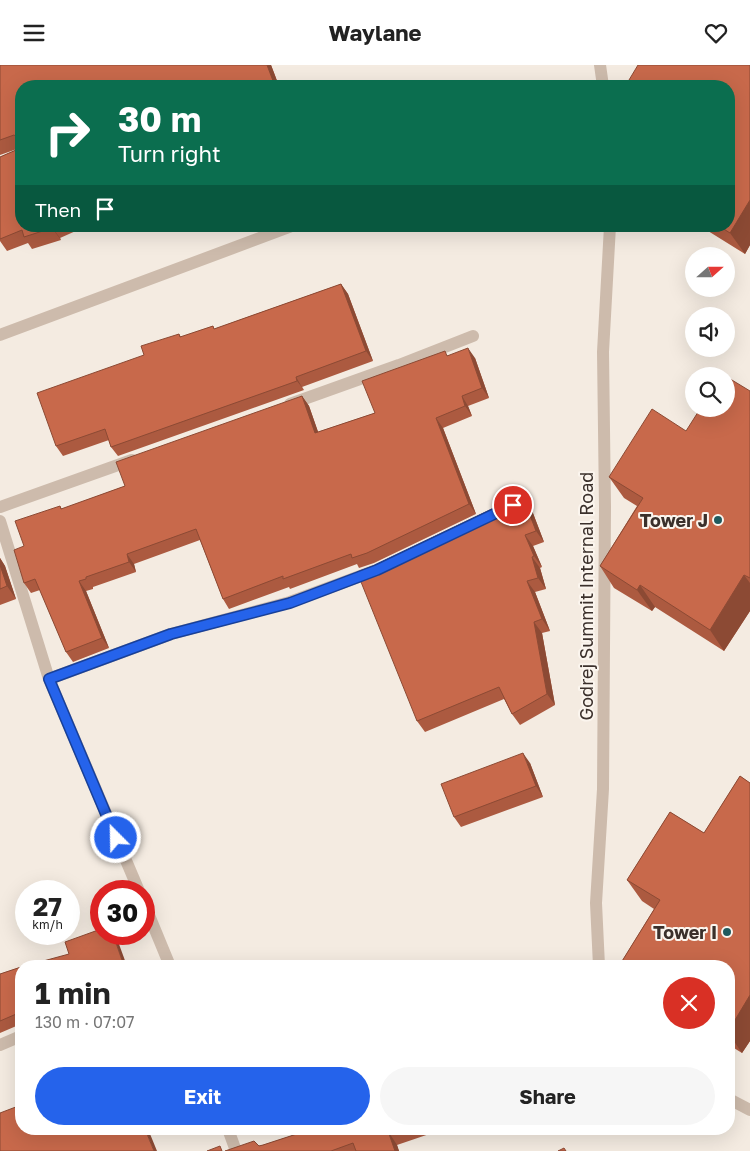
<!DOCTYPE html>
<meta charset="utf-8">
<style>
body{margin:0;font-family:"Golos Text",sans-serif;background:#f6f6f6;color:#222;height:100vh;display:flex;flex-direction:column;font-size:19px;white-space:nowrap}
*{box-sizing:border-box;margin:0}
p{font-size:16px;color:#767676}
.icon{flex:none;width:28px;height:28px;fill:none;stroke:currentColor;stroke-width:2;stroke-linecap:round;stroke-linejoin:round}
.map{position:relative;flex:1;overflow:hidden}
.sheet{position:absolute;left:15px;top:895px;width:720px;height:175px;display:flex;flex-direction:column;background:#fff;border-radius:20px;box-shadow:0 5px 20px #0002}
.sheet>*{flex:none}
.top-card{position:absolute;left:15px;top:15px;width:720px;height:152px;border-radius:20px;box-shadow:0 5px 20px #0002;background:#0b6e4f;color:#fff;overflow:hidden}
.needle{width:32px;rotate:69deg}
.buttons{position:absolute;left:685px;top:182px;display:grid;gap:10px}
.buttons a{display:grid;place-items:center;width:50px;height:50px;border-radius:50%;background:#fff;box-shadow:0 5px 20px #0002;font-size:25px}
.speed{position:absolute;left:15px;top:815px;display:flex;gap:10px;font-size:25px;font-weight:700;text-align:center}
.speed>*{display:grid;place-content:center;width:65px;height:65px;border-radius:50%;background:#fff;box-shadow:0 5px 20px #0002;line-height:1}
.speed small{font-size:12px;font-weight:400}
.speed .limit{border:8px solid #d22;background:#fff;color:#111}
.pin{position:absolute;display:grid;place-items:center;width:42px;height:42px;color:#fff;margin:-21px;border:2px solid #fff;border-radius:50%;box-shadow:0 1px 5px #0007}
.me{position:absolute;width:55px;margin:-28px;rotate:337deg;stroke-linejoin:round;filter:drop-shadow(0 0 4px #0008)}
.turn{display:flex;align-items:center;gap:18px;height:105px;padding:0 20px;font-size:22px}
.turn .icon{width:65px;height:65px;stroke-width:2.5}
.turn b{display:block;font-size:35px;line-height:42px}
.then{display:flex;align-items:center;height:48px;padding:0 20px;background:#0003;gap:10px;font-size:19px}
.round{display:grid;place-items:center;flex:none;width:52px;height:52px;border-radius:26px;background:#f6f6f6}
.summary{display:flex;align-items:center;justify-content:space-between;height:85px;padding:0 20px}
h1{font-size:30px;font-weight:700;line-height:38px}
.cta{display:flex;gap:10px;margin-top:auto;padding:10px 20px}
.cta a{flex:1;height:58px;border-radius:30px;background:#2563eb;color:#fff;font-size:20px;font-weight:700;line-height:58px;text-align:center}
.cta a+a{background:#f6f6f6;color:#222}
header{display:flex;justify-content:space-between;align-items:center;height:65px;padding:0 20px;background:#fff;font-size:22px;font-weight:700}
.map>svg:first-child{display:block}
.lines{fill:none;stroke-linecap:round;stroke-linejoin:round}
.minor{stroke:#cdbbac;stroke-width:12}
.wall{fill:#ac5a40}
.shaded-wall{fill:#8c4a34}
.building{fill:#c8694b;stroke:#8c4a34}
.route-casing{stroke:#184099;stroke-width:12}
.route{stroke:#2563eb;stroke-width:9}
.poi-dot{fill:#1f5a5e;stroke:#fbf5ee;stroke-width:2}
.labels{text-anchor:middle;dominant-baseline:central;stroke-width:4;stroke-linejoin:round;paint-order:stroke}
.poi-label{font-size:18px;font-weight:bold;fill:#3b302b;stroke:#fbf5ee;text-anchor:end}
.street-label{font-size:18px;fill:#3b302b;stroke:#fbf5ee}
</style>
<header><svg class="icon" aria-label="menu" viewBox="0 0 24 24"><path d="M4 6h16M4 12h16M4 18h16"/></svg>Waylane<svg class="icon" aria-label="heart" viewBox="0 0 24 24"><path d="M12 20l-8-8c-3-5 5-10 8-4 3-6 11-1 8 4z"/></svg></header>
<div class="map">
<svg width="750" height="1086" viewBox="0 0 750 1086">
<rect width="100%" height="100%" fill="#f4ebe1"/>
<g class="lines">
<!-- minor -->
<path class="minor" d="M 600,0 L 603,21
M 0,270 L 292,161
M 290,339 L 399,300 L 473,271
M 0,442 L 132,395
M 0,456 L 49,614 L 139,826
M 49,614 L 171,569 L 290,537 L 374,506
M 144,838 L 170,901
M 599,901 L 596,838 L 603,724 L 605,442 L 603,287 L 610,161
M 0,980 L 21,971
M 729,1034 L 750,1045
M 228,1064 L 236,1086"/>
</g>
<!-- wall -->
<path class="wall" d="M 0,0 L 271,0 L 279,21 L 21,161 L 87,161 L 60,173 L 61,175 L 32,184 L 28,178 L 7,186 L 0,176 L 0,92 L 16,85 L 17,84 L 0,90 Z
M 750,0 L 750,180 L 745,189 L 700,161 L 729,161 L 729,21 L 633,21 L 629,15 Z
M 341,219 L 348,229 L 373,296 L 302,322 L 304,325 L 118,391 L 111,382 L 109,375 L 63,391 L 56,381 L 144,290 L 179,269 L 181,272 L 213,261 L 214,264 Z
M 448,290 L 475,293 L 489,333 L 468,341 L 472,351 L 443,363 L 476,449 L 374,498 L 359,503 L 357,499 L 290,524 L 289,522 L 229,544 L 223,534 L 200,475 L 134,499 L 136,507 L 93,522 L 93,524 L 86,526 L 109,583 L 73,597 L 66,587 L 40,525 L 31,528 L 24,518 L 24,481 L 60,441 L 62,444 L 125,421 L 302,331 L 309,341 L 318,367 L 375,348 Z
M 750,326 L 750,546 L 724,586 L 655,542 L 652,546 L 614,523 L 600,501 L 637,441 L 624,433 L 609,412 L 686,366 Z
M 523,432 L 531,443 L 544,477 L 533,481 L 542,502 L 540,503 L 546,524 L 535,527 L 550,566 L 542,568 L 555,640 L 520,660 L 512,649 L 504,634 L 425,667 L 417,656 L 373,501 Z
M 0,493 L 5,501 L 16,534 L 0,540 Z
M 530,698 L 543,732 L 461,762 L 454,752 Z
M 740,711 L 750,718 L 750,976 L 742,988 L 729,980 L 729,901 L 619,901 L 654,844 L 642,836 L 627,815 L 670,747 L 704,768 Z
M 21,902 L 21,959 L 0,968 L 0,909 Z
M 312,1064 L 444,1064 L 397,1080 L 399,1086 L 225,1086 L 263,1080 Z"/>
<!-- shaded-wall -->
<path class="shaded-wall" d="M 267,0 L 271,0 L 279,21 L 275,21 Z
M 750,135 L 750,180 L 745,189 L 730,168 Z
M 51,161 L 60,173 L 61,175 L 52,163 Z
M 341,219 L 348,229 L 373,296 L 366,286 Z
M 468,283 L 475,293 L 489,333 L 482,323 Z
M 296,312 L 302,322 L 304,325 L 297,316 Z
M 302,331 L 309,341 L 322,378 L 315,368 Z
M 462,331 L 468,341 L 472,351 L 465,341 Z
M 436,353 L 443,363 L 476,449 L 469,439 Z
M 523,432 L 531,443 L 544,477 L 536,466 Z
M 525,470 L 533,481 L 542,502 L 534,491 Z
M 127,489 L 134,499 L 136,507 L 129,497 Z
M 532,492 L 540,503 L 546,524 L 538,513 Z
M 0,493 L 5,501 L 16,534 L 7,521 L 0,500 Z
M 744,510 L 750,518 L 750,546 L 724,586 L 710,565 Z
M 79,516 L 86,526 L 109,583 L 102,573 Z
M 527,516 L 535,527 L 550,566 L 542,554 Z
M 640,520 L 655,542 L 652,546 L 637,525 Z
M 534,557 L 542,568 L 555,640 L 547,629 Z
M 523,688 L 530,698 L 543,732 L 536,721 Z
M 113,869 L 115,869 L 116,871 L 127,901 L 124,901 Z
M 750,930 L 750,976 L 742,988 L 729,969 L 729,965 Z
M 145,1064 L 148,1064 L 157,1086 L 154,1086 Z
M 388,1066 L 397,1080 L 399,1086 L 395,1086 Z"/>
<!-- building -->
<path class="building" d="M 0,0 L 267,0 L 275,21 L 21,21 L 21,161 L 51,161 L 52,163 L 24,172 L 22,165 L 0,174 L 0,92 L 16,85 L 21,78 L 20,74 L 14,70 L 0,75 Z
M 638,0 L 750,0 L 750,135 L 730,168 L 719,161 L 729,161 L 729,21 L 639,21 L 629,15 Z
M 341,219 L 366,286 L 296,312 L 297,316 L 111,382 L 105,364 L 56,381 L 37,328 L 144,290 L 141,281 L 179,269 L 180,272 L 213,261 L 214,264 Z
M 468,283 L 482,323 L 462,331 L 465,341 L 436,353 L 469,439 L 367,488 L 352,493 L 351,489 L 283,514 L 283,511 L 223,534 L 196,464 L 127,489 L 129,497 L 86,512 L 86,514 L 79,516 L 102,573 L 66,587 L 35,514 L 24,518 L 14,485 L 24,481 L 15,456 L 60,441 L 61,444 L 125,421 L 116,397 L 302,331 L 315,368 L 375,348 L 362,316 L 445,286 L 447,291 Z
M 722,309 L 750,326 L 750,513 L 744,510 L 710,565 L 640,520 L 637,525 L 600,501 L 643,433 L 609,412 L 652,344 L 686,366 L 700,344 L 726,344 L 726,311 L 721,311 Z
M 523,432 L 536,466 L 525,470 L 534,491 L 532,492 L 538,513 L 527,516 L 542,554 L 534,557 L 547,629 L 512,649 L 499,622 L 417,656 L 357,507 L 373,501 L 492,444 Z
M 0,500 L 7,521 L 0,524 Z
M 523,688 L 536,721 L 454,752 L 441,719 Z
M 740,711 L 750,718 L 750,930 L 729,965 L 729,901 L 619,901 L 660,835 L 627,815 L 670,747 L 704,768 Z
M 101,864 L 101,869 L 113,869 L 124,901 L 25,901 L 69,889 L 65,877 Z
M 21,902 L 21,947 L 0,956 L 0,909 Z
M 21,1040 L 21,1064 L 145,1064 L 154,1086 L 0,1086 L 0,1048 Z
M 312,1064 L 395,1064 L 388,1066 L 395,1086 L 356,1086 L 353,1078 L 331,1086 L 225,1086 L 254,1076 L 259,1081 L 263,1080 Z
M 220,1081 L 222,1086 L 207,1086 Z
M 564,1083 L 566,1086 L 558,1086 Z"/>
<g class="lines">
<!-- route casing -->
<g class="route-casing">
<path id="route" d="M 116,773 L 49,614 L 171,569 L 290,538 L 377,505 L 513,440"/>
</g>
<!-- route -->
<use href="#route" class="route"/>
</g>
<!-- markers -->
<g class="poi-dot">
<circle cx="718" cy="455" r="5"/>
<circle cx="727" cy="867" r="5"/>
</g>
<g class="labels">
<!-- poi labels -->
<g class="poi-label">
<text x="708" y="455">Tower J</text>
<text x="717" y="867">Tower I</text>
</g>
<!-- street labels -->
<g class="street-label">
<text transform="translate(586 531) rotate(-90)">Godrej Summit Internal Road</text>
</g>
</g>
</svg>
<div class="buttons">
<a><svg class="needle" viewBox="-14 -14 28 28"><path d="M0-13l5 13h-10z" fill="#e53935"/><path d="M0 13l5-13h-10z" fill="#767676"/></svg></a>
<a><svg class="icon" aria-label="sound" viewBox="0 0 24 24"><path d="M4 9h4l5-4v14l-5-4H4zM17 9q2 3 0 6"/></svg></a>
<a><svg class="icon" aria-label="search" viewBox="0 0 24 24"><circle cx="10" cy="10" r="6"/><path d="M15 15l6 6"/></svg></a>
</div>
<div class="speed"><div>27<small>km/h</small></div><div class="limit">30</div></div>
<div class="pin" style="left:513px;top:440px;background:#d93025"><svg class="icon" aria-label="arrive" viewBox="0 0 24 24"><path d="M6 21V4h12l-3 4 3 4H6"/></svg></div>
<svg class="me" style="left:116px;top:773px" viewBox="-20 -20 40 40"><circle r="17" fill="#2563eb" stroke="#fff" stroke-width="3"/><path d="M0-11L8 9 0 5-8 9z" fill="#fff"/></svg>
<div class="top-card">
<div class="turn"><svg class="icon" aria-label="right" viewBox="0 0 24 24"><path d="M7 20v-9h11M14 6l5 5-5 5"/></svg><div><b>30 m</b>Turn right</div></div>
<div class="then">Then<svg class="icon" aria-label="arrive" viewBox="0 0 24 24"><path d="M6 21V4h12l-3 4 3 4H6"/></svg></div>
</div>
<section class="sheet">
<div class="summary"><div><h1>1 min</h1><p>130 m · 07:07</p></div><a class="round" style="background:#d93025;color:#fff"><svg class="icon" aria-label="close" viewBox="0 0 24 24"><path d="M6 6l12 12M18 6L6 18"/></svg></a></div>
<div class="cta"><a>Exit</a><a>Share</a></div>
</section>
</div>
